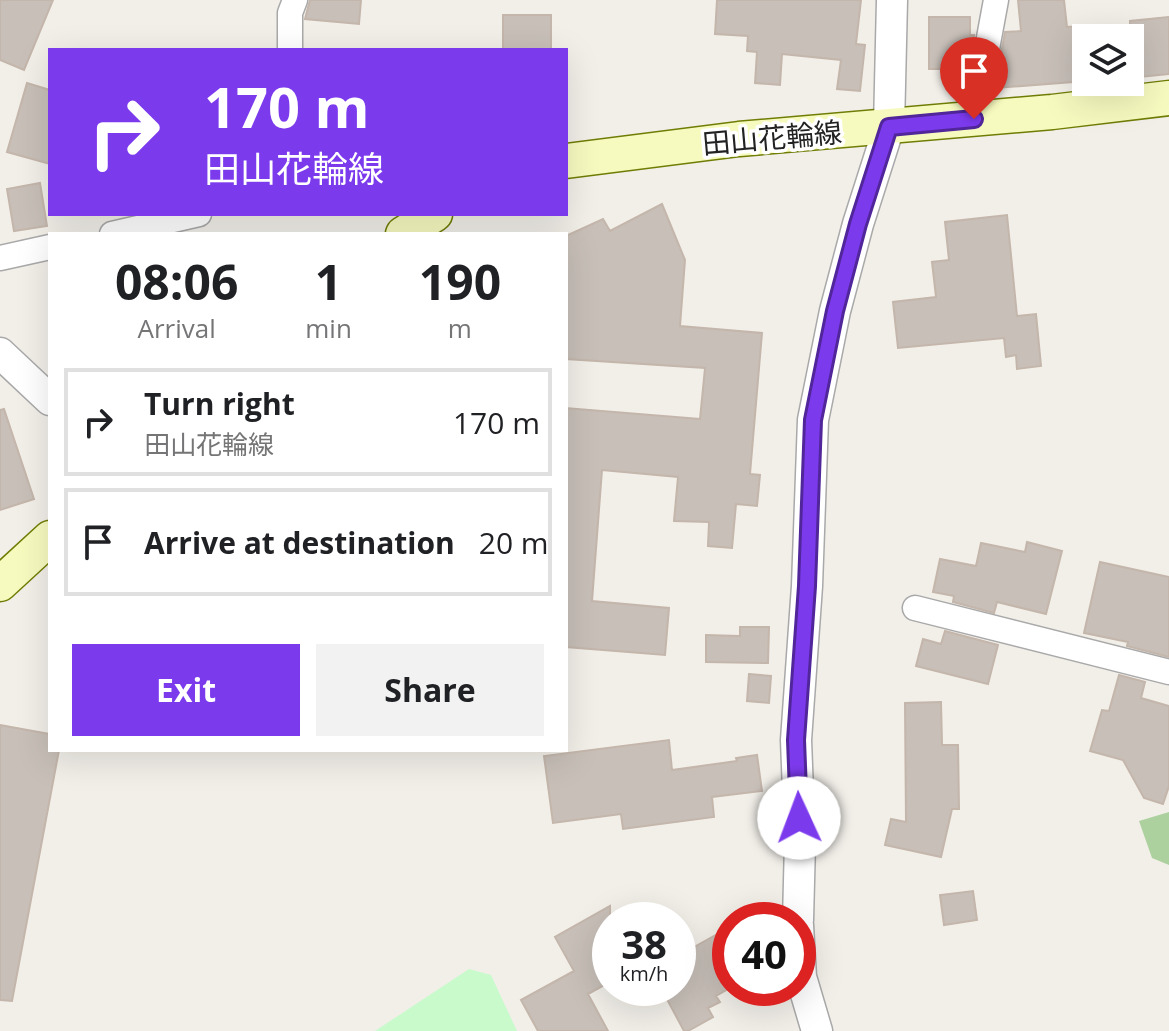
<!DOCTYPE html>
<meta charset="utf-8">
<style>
body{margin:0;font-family:"Open Sans","Noto Sans JP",sans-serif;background:#f2f2f2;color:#202124;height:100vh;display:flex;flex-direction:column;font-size:30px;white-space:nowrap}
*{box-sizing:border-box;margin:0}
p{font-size:26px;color:#757577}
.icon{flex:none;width:44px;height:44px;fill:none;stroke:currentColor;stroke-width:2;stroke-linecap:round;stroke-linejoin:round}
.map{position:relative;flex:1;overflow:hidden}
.panel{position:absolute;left:48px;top:232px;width:520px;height:520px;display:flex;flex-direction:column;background:#fff;border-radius:0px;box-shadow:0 8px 32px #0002}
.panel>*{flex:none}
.guide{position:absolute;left:48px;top:48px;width:520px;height:168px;border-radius:0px;box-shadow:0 8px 32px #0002;background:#7c3aed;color:#fff;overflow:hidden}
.controls{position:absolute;left:1072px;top:24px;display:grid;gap:16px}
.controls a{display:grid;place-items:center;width:72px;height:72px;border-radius:0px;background:#fff;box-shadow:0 8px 32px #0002;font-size:40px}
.speed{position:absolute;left:592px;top:902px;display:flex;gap:16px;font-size:40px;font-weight:700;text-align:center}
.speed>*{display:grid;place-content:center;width:104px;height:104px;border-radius:50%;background:#fff;box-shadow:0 8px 32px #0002;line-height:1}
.speed small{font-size:20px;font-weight:400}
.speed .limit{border:12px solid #d22;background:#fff;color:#111}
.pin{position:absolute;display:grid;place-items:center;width:68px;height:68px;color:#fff;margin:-82px -34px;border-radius:50% 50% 50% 0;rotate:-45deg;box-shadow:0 0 8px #0007}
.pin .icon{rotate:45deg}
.me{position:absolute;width:88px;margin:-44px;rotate:358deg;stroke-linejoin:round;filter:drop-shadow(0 0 6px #0008)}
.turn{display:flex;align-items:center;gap:28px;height:168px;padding:0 24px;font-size:36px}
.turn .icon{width:104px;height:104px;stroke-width:2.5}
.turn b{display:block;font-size:56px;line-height:68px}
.eta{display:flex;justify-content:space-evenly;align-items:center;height:136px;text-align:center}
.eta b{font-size:48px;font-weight:700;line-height:56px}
.button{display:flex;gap:16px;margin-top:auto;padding:16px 24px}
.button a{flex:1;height:92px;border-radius:0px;background:#7c3aed;color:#fff;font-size:32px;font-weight:700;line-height:92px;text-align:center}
.button a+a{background:#f2f2f2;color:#202124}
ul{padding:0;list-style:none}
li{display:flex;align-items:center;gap:24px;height:108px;margin:0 16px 12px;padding:0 8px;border:4px solid #e0e0e0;border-radius:0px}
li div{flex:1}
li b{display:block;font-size:30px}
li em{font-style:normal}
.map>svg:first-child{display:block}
.forest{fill:#add19e}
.park{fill:#c8facc}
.building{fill:#c7bfb8;stroke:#c4b6ab;stroke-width:2}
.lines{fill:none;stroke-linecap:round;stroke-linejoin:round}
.minor-casing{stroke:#a9a9a9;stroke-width:27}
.tertiary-casing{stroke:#a9a9a9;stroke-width:33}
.secondary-casing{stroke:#707d05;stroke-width:37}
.minor{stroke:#fff;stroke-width:24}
.tertiary{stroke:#fff;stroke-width:30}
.secondary{stroke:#f7fabf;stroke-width:34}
.route-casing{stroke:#51269a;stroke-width:20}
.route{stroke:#7c3aed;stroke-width:14}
.labels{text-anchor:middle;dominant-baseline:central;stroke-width:7;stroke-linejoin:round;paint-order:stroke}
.street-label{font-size:28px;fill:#222;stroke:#fff}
</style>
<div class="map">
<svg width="1169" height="1031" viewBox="0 0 1169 1031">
<rect width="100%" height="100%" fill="#f2efe9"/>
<!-- forest -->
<path class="forest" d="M 1169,812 L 1169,865 L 1152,858 L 1139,821 Z"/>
<!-- park -->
<path class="park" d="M 469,969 L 491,975 L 517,1031 L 375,1031 Z"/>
<!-- building -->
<path class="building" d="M 0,0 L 53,0 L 24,70 L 0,60 Z
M 310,0 L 361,0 L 359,24 L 305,19 Z
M 717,0 L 861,0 L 856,44 L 865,45 L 860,91 L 837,89 L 841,60 L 782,54 L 780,85 L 755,83 L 757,52 L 747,51 L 748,36 L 715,34 Z
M 1018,0 L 1064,0 L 1067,27 L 1081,26 L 1086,81 L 995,88 L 1005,32 L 1021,31 Z
M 503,15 L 551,15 L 551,50 L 503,50 Z
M 929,17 L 970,17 L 970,35 L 974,35 L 968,69 L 929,69 Z
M 1169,17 L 1169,74 L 1130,78 L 1130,21 Z
M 27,83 L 50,90 L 50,164 L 7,152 Z
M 40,183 L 47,226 L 14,231 L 7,189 Z
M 662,204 L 685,260 L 680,326 L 762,333 L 750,474 L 760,475 L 757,506 L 736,504 L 732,548 L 708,546 L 709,522 L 674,521 L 678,477 L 602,470 L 592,601 L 669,608 L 665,655 L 566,647 L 566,408 L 700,419 L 705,368 L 566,359 L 566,236 L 603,219 L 610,231 Z
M 1007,215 L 1017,316 L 1036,314 L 1041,366 L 1017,369 L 1016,355 L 1006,357 L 1004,338 L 898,348 L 893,302 L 936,297 L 932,262 L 949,260 L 945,222 Z
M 4,409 L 34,499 L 0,510 L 0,410 Z
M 1027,542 L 1062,551 L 1046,614 L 997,602 L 994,613 L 953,602 L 954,596 L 933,592 L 940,559 L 976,566 L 981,543 L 1025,552 Z
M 1100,562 L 1169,577 L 1169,657 L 1127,646 L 1128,642 L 1084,633 Z
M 740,627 L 769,627 L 768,663 L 706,662 L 706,635 L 740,636 Z
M 945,631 L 998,645 L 988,684 L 916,666 L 923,639 L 941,644 Z
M 749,674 L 771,676 L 769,703 L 747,701 Z
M 1119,675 L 1145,682 L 1141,698 L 1169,706 L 1169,786 L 1163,804 L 1144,798 L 1123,760 L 1090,751 L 1102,710 L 1109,711 Z
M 941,702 L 942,745 L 958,745 L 959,809 L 952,809 L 941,857 L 885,845 L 891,819 L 906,822 L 905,703 Z
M 0,725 L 50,734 L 50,750 L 59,750 L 12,1001 L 0,1000 Z
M 669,740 L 672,770 L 737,761 L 736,758 L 757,755 L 762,791 L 712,797 L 714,817 L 623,829 L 621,814 L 553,823 L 544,756 Z
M 973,891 L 977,920 L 944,925 L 940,895 Z
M 610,906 L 610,982 L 588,994 L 608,1031 L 538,1031 L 521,1000 L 574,971 L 555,937 Z
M 721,932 L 730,948 L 730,988 L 716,996 L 720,1002 L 708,1008 L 713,1017 L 688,1031 L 684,1031 L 661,988 L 678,988 L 678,956 Z"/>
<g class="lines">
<!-- minor casing -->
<g class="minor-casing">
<path id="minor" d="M 290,50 L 290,13 L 295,0
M 974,119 L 996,0
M 112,234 L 199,214
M 0,258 L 50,247
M 915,608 L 1169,672"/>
</g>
<!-- tertiary casing -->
<g class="tertiary-casing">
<path id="tertiary" d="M 0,353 L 50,400
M 798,920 L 800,843 L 796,740 L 807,586 L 813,420 L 835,311 L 858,224 L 889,127 L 892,0
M 798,925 L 801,977 L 817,1031"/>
</g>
<!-- secondary casing -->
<g class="secondary-casing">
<path id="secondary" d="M 566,161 L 739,139 L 1052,112 L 1169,98
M 403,234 L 435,214
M 0,584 L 50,538"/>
</g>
<!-- minor -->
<use href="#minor" class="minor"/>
<!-- tertiary -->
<use href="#tertiary" class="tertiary"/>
<!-- secondary -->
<use href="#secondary" class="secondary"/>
</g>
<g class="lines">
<!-- route casing -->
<g class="route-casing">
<path id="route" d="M 799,818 L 796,740 L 807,586 L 813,420 L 835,311 L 858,224 L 889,127 L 974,119"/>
</g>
<!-- route -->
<use href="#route" class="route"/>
</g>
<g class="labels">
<!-- street labels -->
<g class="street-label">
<text transform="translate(772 137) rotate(-5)">田山花輪線</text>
</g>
</g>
</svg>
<div class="controls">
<a><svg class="icon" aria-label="layers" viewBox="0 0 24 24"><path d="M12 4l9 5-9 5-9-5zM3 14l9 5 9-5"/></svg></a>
</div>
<div class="speed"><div>38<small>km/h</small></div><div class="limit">40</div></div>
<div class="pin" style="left:974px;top:119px;background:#d93025"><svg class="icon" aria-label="arrive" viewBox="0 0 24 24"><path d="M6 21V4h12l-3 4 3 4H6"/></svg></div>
<svg class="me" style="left:799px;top:818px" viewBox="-20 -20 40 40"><circle r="19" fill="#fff"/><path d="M0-13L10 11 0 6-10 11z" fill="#7c3aed"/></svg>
<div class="guide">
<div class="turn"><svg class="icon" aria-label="right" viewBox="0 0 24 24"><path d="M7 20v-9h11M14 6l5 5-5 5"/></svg><div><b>170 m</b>田山花輪線</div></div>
</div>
<section class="panel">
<div class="eta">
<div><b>08:06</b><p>Arrival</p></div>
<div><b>1</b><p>min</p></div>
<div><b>190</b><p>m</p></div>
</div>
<ul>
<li><svg class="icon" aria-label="right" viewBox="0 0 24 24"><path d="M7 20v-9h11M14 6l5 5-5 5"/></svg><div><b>Turn right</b><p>田山花輪線</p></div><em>170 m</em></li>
<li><svg class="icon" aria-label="arrive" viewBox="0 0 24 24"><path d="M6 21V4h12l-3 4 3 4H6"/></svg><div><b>Arrive at destination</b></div><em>20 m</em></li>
</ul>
<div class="button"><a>Exit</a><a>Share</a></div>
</section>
</div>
